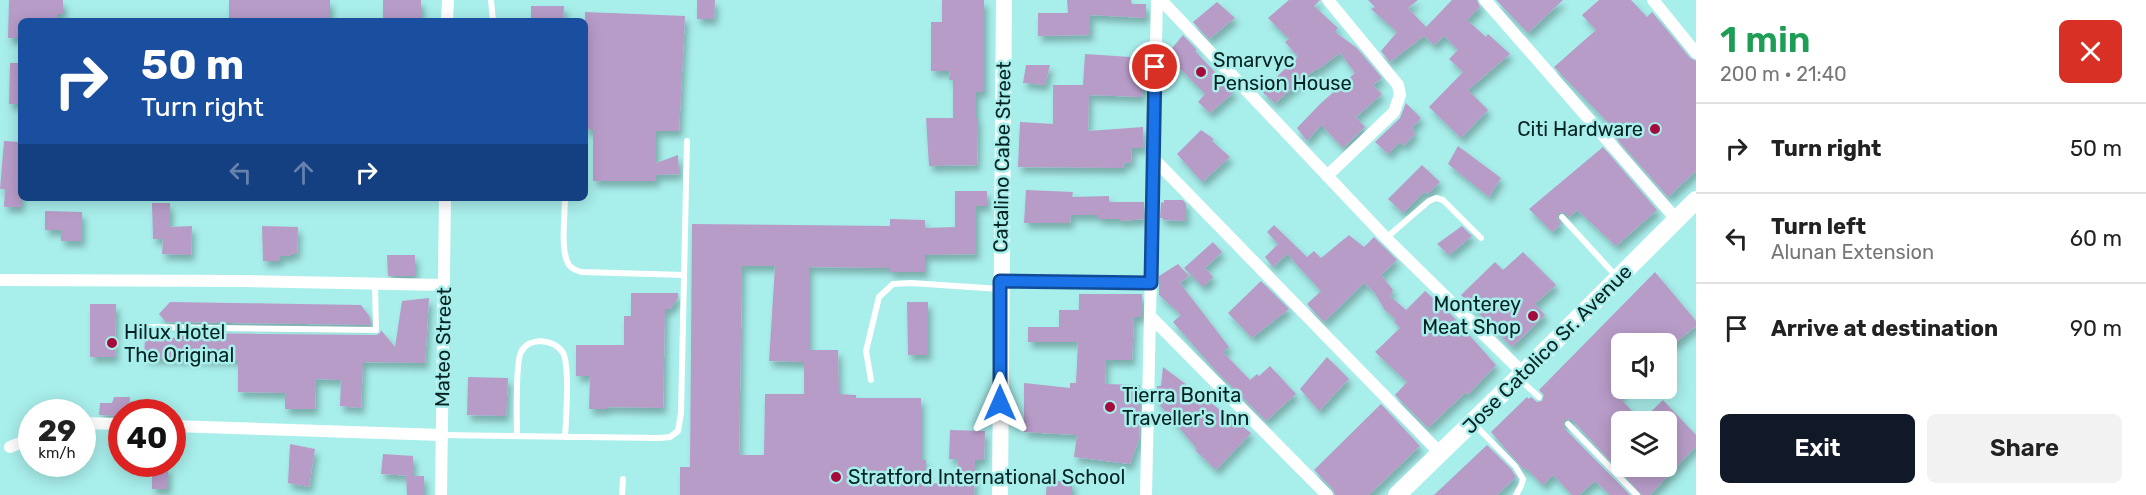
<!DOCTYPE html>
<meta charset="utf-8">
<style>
body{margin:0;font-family:Rubik,sans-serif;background:#f2f2f2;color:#222;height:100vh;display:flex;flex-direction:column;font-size:22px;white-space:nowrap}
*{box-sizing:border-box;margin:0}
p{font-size:20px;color:#767676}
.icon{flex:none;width:33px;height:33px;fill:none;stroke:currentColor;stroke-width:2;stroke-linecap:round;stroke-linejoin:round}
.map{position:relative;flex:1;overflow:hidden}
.details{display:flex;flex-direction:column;background:#fff;width:450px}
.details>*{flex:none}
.top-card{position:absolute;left:18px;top:18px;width:570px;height:183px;border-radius:9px;box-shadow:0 3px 15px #0003;background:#1a4fa0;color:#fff;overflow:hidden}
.controls{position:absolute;left:1611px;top:333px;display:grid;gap:12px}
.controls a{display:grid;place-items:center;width:66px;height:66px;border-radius:9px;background:#fff;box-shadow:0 3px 15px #0003;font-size:30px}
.speed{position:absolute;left:18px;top:399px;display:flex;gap:12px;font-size:30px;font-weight:700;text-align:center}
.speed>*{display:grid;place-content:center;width:78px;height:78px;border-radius:50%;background:#fff;box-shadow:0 3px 15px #0003;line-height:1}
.speed small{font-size:15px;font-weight:400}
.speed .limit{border:9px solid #d22;background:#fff;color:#111}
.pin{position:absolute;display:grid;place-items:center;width:51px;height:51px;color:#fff;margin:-26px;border:3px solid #fff;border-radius:50%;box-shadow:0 2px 6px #0007}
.me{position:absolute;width:66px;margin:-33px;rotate:0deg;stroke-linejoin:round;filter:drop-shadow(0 0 4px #0008)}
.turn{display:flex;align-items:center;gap:21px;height:126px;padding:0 24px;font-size:27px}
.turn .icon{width:78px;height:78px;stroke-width:2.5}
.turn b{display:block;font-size:42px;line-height:51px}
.lanes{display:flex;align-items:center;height:57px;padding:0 24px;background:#0003;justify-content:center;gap:30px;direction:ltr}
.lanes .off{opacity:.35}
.round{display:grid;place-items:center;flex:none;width:63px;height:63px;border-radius:9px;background:#f2f2f2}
.headline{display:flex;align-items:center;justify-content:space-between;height:102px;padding:0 24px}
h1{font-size:36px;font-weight:600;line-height:45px;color:#1e9e55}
.cta{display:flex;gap:12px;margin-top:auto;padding:12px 24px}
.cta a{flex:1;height:69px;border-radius:9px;background:#111827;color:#fff;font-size:24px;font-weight:600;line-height:69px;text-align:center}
.cta a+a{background:#f2f2f2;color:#222}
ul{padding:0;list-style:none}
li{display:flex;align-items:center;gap:18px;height:90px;padding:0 24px;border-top:2px solid #e0e0e0}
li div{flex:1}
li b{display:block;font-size:22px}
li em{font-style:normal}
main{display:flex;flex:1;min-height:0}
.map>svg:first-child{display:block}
.building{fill:#b79cc8;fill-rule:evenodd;filter:url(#shadow)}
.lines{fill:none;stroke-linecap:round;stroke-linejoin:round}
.service{stroke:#fff;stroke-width:6}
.minor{stroke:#fff;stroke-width:12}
.tertiary{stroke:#fff;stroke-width:16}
.secondary{stroke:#fff;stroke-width:18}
.route-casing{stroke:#114b97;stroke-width:15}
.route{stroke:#1a73e8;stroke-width:10}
.poi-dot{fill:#a50b3d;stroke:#a8eeeb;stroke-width:2}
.labels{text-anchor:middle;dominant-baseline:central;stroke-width:5;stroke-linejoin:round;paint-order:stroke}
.poi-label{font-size:20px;fill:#052322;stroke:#a8eeeb;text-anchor:start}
.street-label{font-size:20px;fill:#052322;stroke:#a8eeeb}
</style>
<main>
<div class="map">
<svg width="1696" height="495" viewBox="0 0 1696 495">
<defs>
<filter id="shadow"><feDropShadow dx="3.5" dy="6" stdDeviation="3" flood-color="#0004"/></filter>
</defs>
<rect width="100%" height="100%" fill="#a8eeeb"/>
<!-- building -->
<path class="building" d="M 9,0 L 63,0 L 63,14 L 57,14 L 57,21 L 21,21 L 21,38 L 8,38 Z
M 229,0 L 330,0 L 330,21 L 229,21 Z
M 383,0 L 421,0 L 421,21 L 383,21 Z
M 697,0 L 715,0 L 714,19 L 697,19 Z
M 942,0 L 984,0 L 984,92 L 976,92 L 976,118 L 978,118 L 977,165 L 929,166 L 926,118 L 953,118 L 953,80 L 949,80 L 950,71 L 931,71 L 931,22 L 942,22 Z
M 1067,0 L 1131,0 L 1132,4 L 1146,4 L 1146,18 L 1090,15 L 1090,35 L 1038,36 L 1038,13 L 1068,13 Z
M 1289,0 L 1320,0 L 1314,6 L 1338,28 L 1335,32 L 1357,48 L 1382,78 L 1373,85 L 1382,94 L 1356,117 L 1365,127 L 1343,148 L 1321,125 L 1307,141 L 1297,128 L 1320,104 L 1355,73 L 1340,53 L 1317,70 L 1316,69 L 1275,103 L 1261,91 L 1298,57 L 1285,42 L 1289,39 L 1268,18 Z
M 1368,0 L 1418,0 L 1408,8 L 1426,27 L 1452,0 L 1477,0 L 1480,7 L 1467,20 L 1486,37 L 1488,34 L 1510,54 L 1468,90 L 1488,110 L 1461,138 L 1429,107 L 1463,72 L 1449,59 L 1458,50 L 1444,36 L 1434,45 L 1424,36 L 1390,62 L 1381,51 L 1397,32 L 1371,9 L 1375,7 Z
M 1496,0 L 1563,0 L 1528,33 Z
M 1599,0 L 1631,0 L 1647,17 L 1652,12 L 1690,58 L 1696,61 L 1696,171 L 1668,197 L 1615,137 L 1619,134 L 1554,67 L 1596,30 L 1582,15 Z
M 1217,2 L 1235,18 L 1209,39 L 1193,22 Z
M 531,6 L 564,6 L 563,21 L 531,21 Z
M 585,12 L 685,16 L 679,131 L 656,131 L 656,163 L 678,155 L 679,174 L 656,175 L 656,181 L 593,181 L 593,130 L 585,129 Z
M 1183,35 L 1197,50 L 1195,51 L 1234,92 L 1210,113 L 1198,102 L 1205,94 L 1169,57 L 1169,52 Z
M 1085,54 L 1146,58 L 1142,97 L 1089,95 L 1088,131 L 1143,127 L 1144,148 L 1132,148 L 1131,163 L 1125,162 L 1123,168 L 1018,167 L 1020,122 L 1053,124 L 1053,85 L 1083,85 Z
M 10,63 L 21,63 L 21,104 L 9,104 Z
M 1026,65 L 1050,65 L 1045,85 L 1023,83 Z
M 1406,103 L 1421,118 L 1412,128 L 1415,134 L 1404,146 L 1400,142 L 1388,154 L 1375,142 L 1400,118 Z
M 1201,130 L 1214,139 L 1212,141 L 1230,157 L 1202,182 L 1177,154 Z
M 4,141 L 21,142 L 21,207 L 4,207 L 5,189 L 0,189 Z
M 1458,146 L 1501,178 L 1489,197 L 1448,164 Z
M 1603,147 L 1657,210 L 1616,246 L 1577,210 L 1569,217 L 1564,212 L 1559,213 L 1557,218 L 1561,224 L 1552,232 L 1529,209 Z
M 1422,165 L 1440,182 L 1428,194 L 1424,192 L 1403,213 L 1388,199 Z
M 1026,190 L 1073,192 L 1072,197 L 1109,196 L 1109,202 L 1144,202 L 1144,219 L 1120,221 L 1120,219 L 1098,219 L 1098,215 L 1071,215 L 1070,223 L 1024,223 Z
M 955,191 L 987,191 L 987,206 L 976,206 L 976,254 L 925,255 L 925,272 L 890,272 L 890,268 L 809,267 L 809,350 L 838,350 L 839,394 L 856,395 L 856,398 L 921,398 L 921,460 L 926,460 L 925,483 L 957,484 L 958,459 L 949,459 L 950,430 L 985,431 L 984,460 L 975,460 L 974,495 L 680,495 L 680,467 L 690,467 L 692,224 L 890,226 L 890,219 L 925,220 L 925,228 L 955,227 ZM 742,266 L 775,266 L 769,361 L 804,362 L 804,394 L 765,394 L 764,455 L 739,455 Z
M 1164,200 L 1183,200 L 1186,204 L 1186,221 L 1163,220 L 1163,218 L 1160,218 L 1161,202 L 1164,203 Z
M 152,203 L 170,203 L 170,227 L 192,226 L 191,255 L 162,254 L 163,239 L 153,239 Z
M 45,211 L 82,212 L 82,241 L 61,241 L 61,230 L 45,230 Z
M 1274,225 L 1307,257 L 1314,251 L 1321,258 L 1349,235 L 1364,247 L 1374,237 L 1397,260 L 1381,275 L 1393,290 L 1390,296 L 1406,310 L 1425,291 L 1447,310 L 1496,365 L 1468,395 L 1466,392 L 1428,428 L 1395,395 L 1407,382 L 1375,352 L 1400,328 L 1394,322 L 1396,320 L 1384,309 L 1375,293 L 1364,283 L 1324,322 L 1307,304 L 1321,291 L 1287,254 L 1273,267 L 1265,257 L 1278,244 L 1267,232 Z
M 262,226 L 298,227 L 297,254 L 291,253 L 291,256 L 280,256 L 280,261 L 263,261 Z
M 1462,226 L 1472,236 L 1449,255 L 1437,244 Z
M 1213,242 L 1222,252 L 1205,268 L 1213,277 L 1203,287 L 1184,268 Z
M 1523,252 L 1556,285 L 1535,304 L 1545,315 L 1512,347 L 1461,295 L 1495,262 L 1503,270 Z
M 387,255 L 415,255 L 415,276 L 388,276 Z
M 1178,264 L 1189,276 L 1180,283 L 1229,347 L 1223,352 L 1250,380 L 1257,374 L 1259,376 L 1270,366 L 1296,394 L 1266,421 L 1215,370 L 1173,322 L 1181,315 L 1159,295 L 1159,276 Z
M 1655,272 L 1696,321 L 1696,326 L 1674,344 L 1622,344 L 1622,395 L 1619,397 L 1641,421 L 1663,400 L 1696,435 L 1696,446 L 1650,495 L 1642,495 L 1572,420 L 1566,419 L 1563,423 L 1564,428 L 1630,495 L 1610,495 L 1595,481 L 1579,495 L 1572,495 L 1553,475 L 1543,485 L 1526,468 L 1524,470 L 1491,432 L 1527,397 L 1529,399 L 1531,397 L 1537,402 L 1542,401 L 1544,395 L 1539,390 ZM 1622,422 L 1666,422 L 1666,466 L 1622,466 Z
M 1261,281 L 1289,309 L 1252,338 L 1228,313 Z
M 631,293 L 678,293 L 678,298 L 670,309 L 665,309 L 663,408 L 607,407 L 607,409 L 589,409 L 590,376 L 576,376 L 576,345 L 624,345 L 624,316 L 631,316 Z
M 1079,294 L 1142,294 L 1142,317 L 1134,317 L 1132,360 L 1106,360 L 1105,384 L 1140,385 L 1139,439 L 1130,464 L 1074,457 L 1077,435 L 1024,432 L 1024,383 L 1070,388 L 1070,383 L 1076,383 L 1078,342 L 1028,342 L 1028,327 L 1059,327 L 1059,310 L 1079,310 Z
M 429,298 L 425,363 L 363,362 L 361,408 L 340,406 L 341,380 L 316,379 L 315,409 L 285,409 L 285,393 L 238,392 L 238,360 L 144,358 L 145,337 L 181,338 L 176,333 L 376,335 L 380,333 L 381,330 L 395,347 L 402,301 Z
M 170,302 L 361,305 L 370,317 L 371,325 L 166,322 L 159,314 Z
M 907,302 L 928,302 L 928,355 L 908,355 Z
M 90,304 L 116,304 L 115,357 L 90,357 Z
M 1327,357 L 1349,379 L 1319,411 L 1300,389 Z
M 1163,367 L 1251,433 L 1216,470 L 1195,450 L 1197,449 L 1156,400 L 1157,386 L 1161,386 Z
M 468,377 L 508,378 L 506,416 L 467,415 Z
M 114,397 L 130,397 L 129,412 L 122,412 L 122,416 L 99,415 L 100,403 L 112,403 Z
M 1381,404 L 1420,446 L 1369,495 L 1335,495 L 1333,489 L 1314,470 Z
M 290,444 L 315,449 L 309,487 L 288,483 Z
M 1487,445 L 1511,469 L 1516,477 L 1497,495 L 1434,495 Z
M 383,454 L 413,456 L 413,476 L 381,474 Z
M 152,466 L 168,467 L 168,489 L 152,489 Z
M 406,476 L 424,476 L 424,495 L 407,495 Z
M 1047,481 L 1072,481 L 1072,495 L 1046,495 Z"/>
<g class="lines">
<!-- service -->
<path class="service" d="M 491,0 L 493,21
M 565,198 C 565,215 560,252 569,265 C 573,270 577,271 582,272 L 684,275
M 1562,217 L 1616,276
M 1386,238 L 1429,201 L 1436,198 L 1443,200 L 1481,238
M 148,327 L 376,330 L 375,284
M 1519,379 L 1539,397
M 871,380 L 866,351 L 879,297 L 893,284 L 911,283 L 1000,289
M 1474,424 L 1515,466 L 1523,479 L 1521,486 L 1516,495
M 1568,424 L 1637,495
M 442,435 L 660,438 L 670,437 L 678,431 L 681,413 L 687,141
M 517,436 C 517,420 515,364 521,352 C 529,336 555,339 563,353 C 570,365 566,421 565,437
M 622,495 L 623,479"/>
<!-- minor -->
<path class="minor" d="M 1161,0 L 1386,238 L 1523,373
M 1485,0 L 1676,219
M 1653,0 L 1696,53
M 447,21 L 448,0
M 1152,157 L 1441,454
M 1327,176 L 1394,112 L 1400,95 L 1398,85 L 1328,0
M 1,280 L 245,281 L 444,285
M 1000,281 L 1151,283
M 1150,316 L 1327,495
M 82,423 L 122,424
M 172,426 L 442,435
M 10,447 L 32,438
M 441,495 L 445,198
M 1146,495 L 1157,0"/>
<!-- tertiary -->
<path class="tertiary" d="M 1000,495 L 1004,0"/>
<!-- secondary -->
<path class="secondary" d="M 1397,495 L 1523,373 L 1696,200"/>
</g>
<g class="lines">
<!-- route casing -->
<g class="route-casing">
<path id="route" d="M 1000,403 L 1000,281 L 1151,283 L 1155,67"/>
</g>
<!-- route -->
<use href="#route" class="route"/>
</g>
<!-- markers -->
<g class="poi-dot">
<circle cx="1201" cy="72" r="6"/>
<circle cx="1655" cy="129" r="6"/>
<circle cx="1533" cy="316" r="6"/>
<circle cx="112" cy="343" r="6"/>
<circle cx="1110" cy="407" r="6"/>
<circle cx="836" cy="477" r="6"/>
</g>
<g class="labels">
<!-- poi labels -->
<g class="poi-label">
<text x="1213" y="60">Smarvyc<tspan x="1213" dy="23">Pension House</tspan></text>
<text x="1643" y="129" text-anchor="end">Citi Hardware</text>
<text x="1521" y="304" text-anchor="end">Monterey<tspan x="1521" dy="23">Meat Shop</tspan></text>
<text x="124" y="332">Hilux Hotel<tspan x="124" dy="23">The Original</tspan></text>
<text x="1122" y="395">Tierra Bonita<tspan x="1122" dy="23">Traveller's Inn</tspan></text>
<text x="848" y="477">Stratford International School</text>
</g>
<!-- street labels -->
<g class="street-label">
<text transform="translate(1002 157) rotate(-89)">Catalino Cabe Street</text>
<text transform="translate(443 347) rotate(-89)">Mateo Street</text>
<text transform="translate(1547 349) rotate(-45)">Jose Catolico Sr. Avenue</text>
</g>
</g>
</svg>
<div class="controls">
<a><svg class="icon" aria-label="sound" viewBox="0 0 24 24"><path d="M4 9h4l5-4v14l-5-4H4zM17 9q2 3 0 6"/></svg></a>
<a><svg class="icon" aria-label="layers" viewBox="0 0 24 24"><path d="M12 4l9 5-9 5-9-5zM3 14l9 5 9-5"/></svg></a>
</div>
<div class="speed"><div>29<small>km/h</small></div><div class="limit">40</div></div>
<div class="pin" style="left:1155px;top:67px;background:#d93025"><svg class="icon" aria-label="arrive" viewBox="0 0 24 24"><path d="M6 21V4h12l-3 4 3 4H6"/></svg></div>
<svg class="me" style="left:1000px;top:403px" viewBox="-20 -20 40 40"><path d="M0-17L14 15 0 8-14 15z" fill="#1a73e8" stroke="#fff" stroke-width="4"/></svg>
<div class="top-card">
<div class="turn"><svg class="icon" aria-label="right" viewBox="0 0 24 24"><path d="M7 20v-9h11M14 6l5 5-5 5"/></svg><div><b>50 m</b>Turn right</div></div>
<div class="lanes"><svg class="icon off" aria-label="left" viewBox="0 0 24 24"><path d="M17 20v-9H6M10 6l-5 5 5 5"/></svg><svg class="icon off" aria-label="ahead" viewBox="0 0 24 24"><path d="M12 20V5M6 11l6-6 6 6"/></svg><svg class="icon" aria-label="right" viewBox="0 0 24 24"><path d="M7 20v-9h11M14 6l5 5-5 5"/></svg></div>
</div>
</div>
<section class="details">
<div class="headline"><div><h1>1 min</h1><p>200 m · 21:40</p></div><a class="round" style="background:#d93025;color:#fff"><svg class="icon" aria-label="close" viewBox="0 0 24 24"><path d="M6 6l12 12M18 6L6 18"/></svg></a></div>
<ul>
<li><svg class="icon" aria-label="right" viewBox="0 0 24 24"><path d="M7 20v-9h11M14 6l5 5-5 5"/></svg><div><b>Turn right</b></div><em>50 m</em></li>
<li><svg class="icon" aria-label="left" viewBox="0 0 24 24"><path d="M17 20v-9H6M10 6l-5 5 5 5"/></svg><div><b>Turn left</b><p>Alunan Extension</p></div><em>60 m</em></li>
<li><svg class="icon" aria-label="arrive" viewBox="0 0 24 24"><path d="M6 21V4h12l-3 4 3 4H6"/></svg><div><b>Arrive at destination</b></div><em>90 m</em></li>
</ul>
<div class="cta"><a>Exit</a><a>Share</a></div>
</section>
</main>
